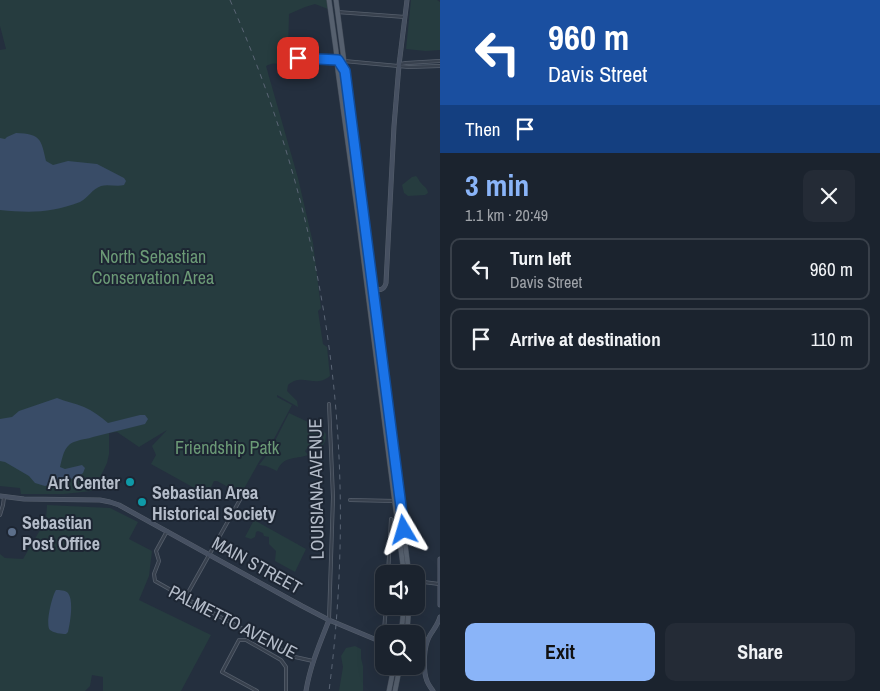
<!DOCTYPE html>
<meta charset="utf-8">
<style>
body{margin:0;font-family:"Archivo Narrow",sans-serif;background:#242b36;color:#f1f3f6;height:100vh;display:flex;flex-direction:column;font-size:19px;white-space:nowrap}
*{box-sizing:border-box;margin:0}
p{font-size:16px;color:#a0a4aa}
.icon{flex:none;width:28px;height:28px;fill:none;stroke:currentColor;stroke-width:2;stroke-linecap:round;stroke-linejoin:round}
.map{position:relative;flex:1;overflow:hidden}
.sheet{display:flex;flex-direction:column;background:#1b232e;width:440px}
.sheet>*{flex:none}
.banner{background:#1a4fa0;color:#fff;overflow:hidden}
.controls{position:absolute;left:375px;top:565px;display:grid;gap:10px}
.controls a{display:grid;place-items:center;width:50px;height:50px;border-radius:10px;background:#1b232e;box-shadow:0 5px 20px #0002,0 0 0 1px #39404a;font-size:25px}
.pin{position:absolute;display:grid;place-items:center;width:42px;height:42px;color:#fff;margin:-21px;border-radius:10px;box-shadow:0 2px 8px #0006}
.me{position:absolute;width:55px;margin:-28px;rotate:353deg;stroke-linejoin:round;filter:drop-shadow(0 0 4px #0008)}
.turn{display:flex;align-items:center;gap:18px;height:105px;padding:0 25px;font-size:22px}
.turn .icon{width:65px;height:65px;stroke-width:2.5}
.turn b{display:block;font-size:35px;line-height:42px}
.then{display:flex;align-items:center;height:48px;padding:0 25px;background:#0003;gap:10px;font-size:19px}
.round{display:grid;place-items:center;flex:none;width:52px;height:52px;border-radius:10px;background:#242b36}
.headline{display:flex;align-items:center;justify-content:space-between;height:85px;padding:0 25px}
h1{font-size:30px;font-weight:700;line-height:38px;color:#8ab4f8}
.button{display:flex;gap:10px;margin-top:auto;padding:10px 25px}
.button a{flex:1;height:58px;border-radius:10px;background:#8ab4f8;color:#111;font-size:20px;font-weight:700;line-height:58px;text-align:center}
.button a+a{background:#242b36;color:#f1f3f6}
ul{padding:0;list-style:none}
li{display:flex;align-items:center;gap:15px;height:62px;margin:0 10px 8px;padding:0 15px;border:2px solid #39404a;border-radius:10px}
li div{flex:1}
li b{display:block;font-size:19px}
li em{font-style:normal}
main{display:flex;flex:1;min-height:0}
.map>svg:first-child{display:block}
.green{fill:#263c3f}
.water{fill:#394c67}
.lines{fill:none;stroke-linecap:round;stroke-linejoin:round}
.street-casing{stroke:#565f6c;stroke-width:4}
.secondary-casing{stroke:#565f6c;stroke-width:5}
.primary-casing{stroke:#414a57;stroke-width:5.5}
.street{stroke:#38414e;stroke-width:2.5}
.secondary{stroke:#465061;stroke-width:4}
.primary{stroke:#56606e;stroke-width:4.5}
.rail{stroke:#5a6575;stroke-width:1;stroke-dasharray:5 5;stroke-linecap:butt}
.route-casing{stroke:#114b97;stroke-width:12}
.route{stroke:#1a73e8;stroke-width:9}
.culture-dot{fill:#0f9aa8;stroke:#1d2633;stroke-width:2}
.service-dot{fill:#5c6f8a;stroke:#1d2633;stroke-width:2}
.labels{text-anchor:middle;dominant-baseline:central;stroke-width:4;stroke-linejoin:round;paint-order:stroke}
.park-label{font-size:18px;fill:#6b9a76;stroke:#1d2633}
.poi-label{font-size:18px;font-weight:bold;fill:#b4bcc9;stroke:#1d2633;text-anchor:start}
.street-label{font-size:18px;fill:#b4bcc9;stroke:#1d2633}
</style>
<main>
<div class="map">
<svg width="440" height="691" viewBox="0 0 440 691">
<rect width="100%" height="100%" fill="#242f3e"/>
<!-- green -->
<path class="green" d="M 0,0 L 327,0 L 328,9 L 315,4 L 305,7 L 289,14 L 288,52 L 292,62 C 282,67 277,60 266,66 L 298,178 L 313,243 L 321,308 L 318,311 L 323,344 L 327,347 L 330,376 C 314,389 303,372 288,385 L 287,391 L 297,401 L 298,407 L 277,395 L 277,397 L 292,405 L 268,450 L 260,460 L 241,494 L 217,481 L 214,481 L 207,495 L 151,464 L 156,455 L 152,446 L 167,430 L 139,447 L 117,432 L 109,433 L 109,454 L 107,463 L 94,490 L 91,491 L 64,494 L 21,494 L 20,488 L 0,486 L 0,50 L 6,49 L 0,26 Z
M 411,0 L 437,0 L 440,2 L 440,50 L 426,51 L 406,49 Z
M 416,176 C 419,179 419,181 421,183 C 424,187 427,187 428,193 L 425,195 L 408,196 L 404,193 L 402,185 L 412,177 Z
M 289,413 L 308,422 L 312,431 L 322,430 L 326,434 C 326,446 321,449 310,445 L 305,451 L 308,455 C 294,460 284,455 277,471 L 266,466 L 259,465 L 270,451 Z
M 47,505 L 110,508 L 138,522 L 129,539 L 152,551 L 149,576 L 139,600 L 211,635 L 181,691 L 103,691 L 103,677 L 92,675 L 90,686 L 85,691 L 0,691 L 0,554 L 5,558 L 23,559 L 46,520 Z
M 254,520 L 306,549 L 295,572 L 275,561 L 276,551 L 269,544 L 269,537 L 264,536 L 263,533 L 258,531 L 256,532 L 255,537 L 251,539 L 245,537 Z
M 355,646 L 361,649 L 361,658 L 363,666 L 363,691 L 339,691 L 343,667 L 341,656 L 346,648 Z"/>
<!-- water -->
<path class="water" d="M 16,133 C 41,134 41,139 46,161 L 53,165 L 68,161 L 97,164 L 124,178 L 126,181 L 124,185 C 117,187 108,184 101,186 C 92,189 88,198 80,202 C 51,213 30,213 0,210 L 0,138 L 5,139 L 7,137 Z
M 57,398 C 66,402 75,403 84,407 C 93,411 101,417 108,423 L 140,415 L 145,415 L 148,419 L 145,424 L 93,437 C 88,439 82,439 77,441 C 64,444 63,456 60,467 L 65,469 L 82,465 L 85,468 L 83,473 L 78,477 L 45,486 L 35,483 L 29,476 L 5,462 L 0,461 L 0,419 L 12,417 L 19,411 Z
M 56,590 C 60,590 65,590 68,593 C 74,601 70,623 68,632 L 66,634 C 61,634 54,633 50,630 C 45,625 52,596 56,590 Z"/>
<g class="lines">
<!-- street casing -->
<g class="street-casing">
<path id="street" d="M 337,12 L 405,17
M 295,57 L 338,60
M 344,61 L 409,67 L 440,66
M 400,64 L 406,63 L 440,61
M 350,500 L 395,501
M 0,515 L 3,505 L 4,497
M 167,531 L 156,551 L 159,561 L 154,574 L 155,581 L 185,598 L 295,657 L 313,661
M 388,574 L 391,519
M 416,581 L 439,584
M 185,598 L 246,489
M 329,620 L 333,497 L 329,404
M 383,643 L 386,606
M 257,691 L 222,672 L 239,640 L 246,640 L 281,660 L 286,667 L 286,691"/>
</g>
<!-- secondary casing -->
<g class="secondary-casing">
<path id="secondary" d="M 372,289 C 379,290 384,291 386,283 L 394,126 L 399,65 L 407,0
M 0,496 L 24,499 L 100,500 L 110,502 L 119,505 L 302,606 L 329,620 L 384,643
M 440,559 L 440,605
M 416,653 L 424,655
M 306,691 C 310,666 320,643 329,620
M 433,691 C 431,688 428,684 427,681 C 423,671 424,651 427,642 C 430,632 437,628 440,617"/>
</g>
<!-- primary casing -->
<g class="primary-casing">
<path id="primary" d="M 329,0 L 336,50 L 338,72 L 358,216 L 404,574
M 336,0 L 344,61 L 347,88 L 409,574
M 401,634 L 404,606
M 407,634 L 409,606
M 389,691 L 394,666
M 395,691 L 400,666"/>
</g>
<!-- street -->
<use href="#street" class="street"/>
<!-- secondary -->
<use href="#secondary" class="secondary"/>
<!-- primary -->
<use href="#primary" class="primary"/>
<!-- rail -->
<path class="rail" d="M 230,0 C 328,222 360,451 329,691"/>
</g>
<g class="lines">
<!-- route casing -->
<g class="route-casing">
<path id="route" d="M 298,58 L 338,60 L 345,71 L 404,530"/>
</g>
<!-- route -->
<use href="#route" class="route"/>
</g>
<!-- markers -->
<g class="culture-dot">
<circle cx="130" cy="482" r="5"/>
<circle cx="142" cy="502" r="5"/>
</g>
<circle class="service-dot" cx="12" cy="532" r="5"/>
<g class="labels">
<!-- park labels -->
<g class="park-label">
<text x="153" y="256">North Sebastian<tspan x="153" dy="21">Conservation Area</tspan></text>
<text x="227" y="447">Friendship Patk</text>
</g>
<!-- poi labels -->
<g class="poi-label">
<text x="120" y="482" text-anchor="end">Art Center</text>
<text x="152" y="492">Sebastian Area<tspan x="152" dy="21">Historical Society</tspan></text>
<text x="22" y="522">Sebastian<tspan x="22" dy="21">Post Office</tspan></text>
</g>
<!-- street labels -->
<g class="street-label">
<text transform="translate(316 489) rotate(-91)">LOUISIANA AVENUE</text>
<text transform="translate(257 565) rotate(29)">MAIN STREET</text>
<text transform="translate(233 622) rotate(27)">PALMETTO AVENUE</text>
</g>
</g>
</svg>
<div class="controls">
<a><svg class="icon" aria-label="sound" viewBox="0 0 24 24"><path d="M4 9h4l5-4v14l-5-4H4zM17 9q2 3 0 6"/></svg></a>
<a><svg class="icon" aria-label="search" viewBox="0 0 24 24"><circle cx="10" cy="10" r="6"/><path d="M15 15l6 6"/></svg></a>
</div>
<div class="pin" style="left:298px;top:58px;background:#d93025"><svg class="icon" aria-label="arrive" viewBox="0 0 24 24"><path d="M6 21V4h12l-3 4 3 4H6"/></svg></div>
<svg class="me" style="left:404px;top:530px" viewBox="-20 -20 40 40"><path d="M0-17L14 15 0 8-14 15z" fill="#1a73e8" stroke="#fff" stroke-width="4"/></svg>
</div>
<section class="sheet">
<div class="banner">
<div class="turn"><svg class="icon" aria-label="left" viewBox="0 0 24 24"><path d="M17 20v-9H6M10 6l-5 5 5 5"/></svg><div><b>960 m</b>Davis Street</div></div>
<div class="then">Then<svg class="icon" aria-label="arrive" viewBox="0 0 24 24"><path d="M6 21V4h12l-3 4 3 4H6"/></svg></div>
</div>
<div class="headline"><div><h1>3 min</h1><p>1.1 km · 20:49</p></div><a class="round"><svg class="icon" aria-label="close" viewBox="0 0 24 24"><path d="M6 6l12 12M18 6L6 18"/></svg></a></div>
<ul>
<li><svg class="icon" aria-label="left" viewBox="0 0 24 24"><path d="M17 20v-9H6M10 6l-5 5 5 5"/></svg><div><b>Turn left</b><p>Davis Street</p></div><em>960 m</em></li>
<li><svg class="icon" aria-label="arrive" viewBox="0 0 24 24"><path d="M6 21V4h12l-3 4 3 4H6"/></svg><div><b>Arrive at destination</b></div><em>110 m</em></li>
</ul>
<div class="button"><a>Exit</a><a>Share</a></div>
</section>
</main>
